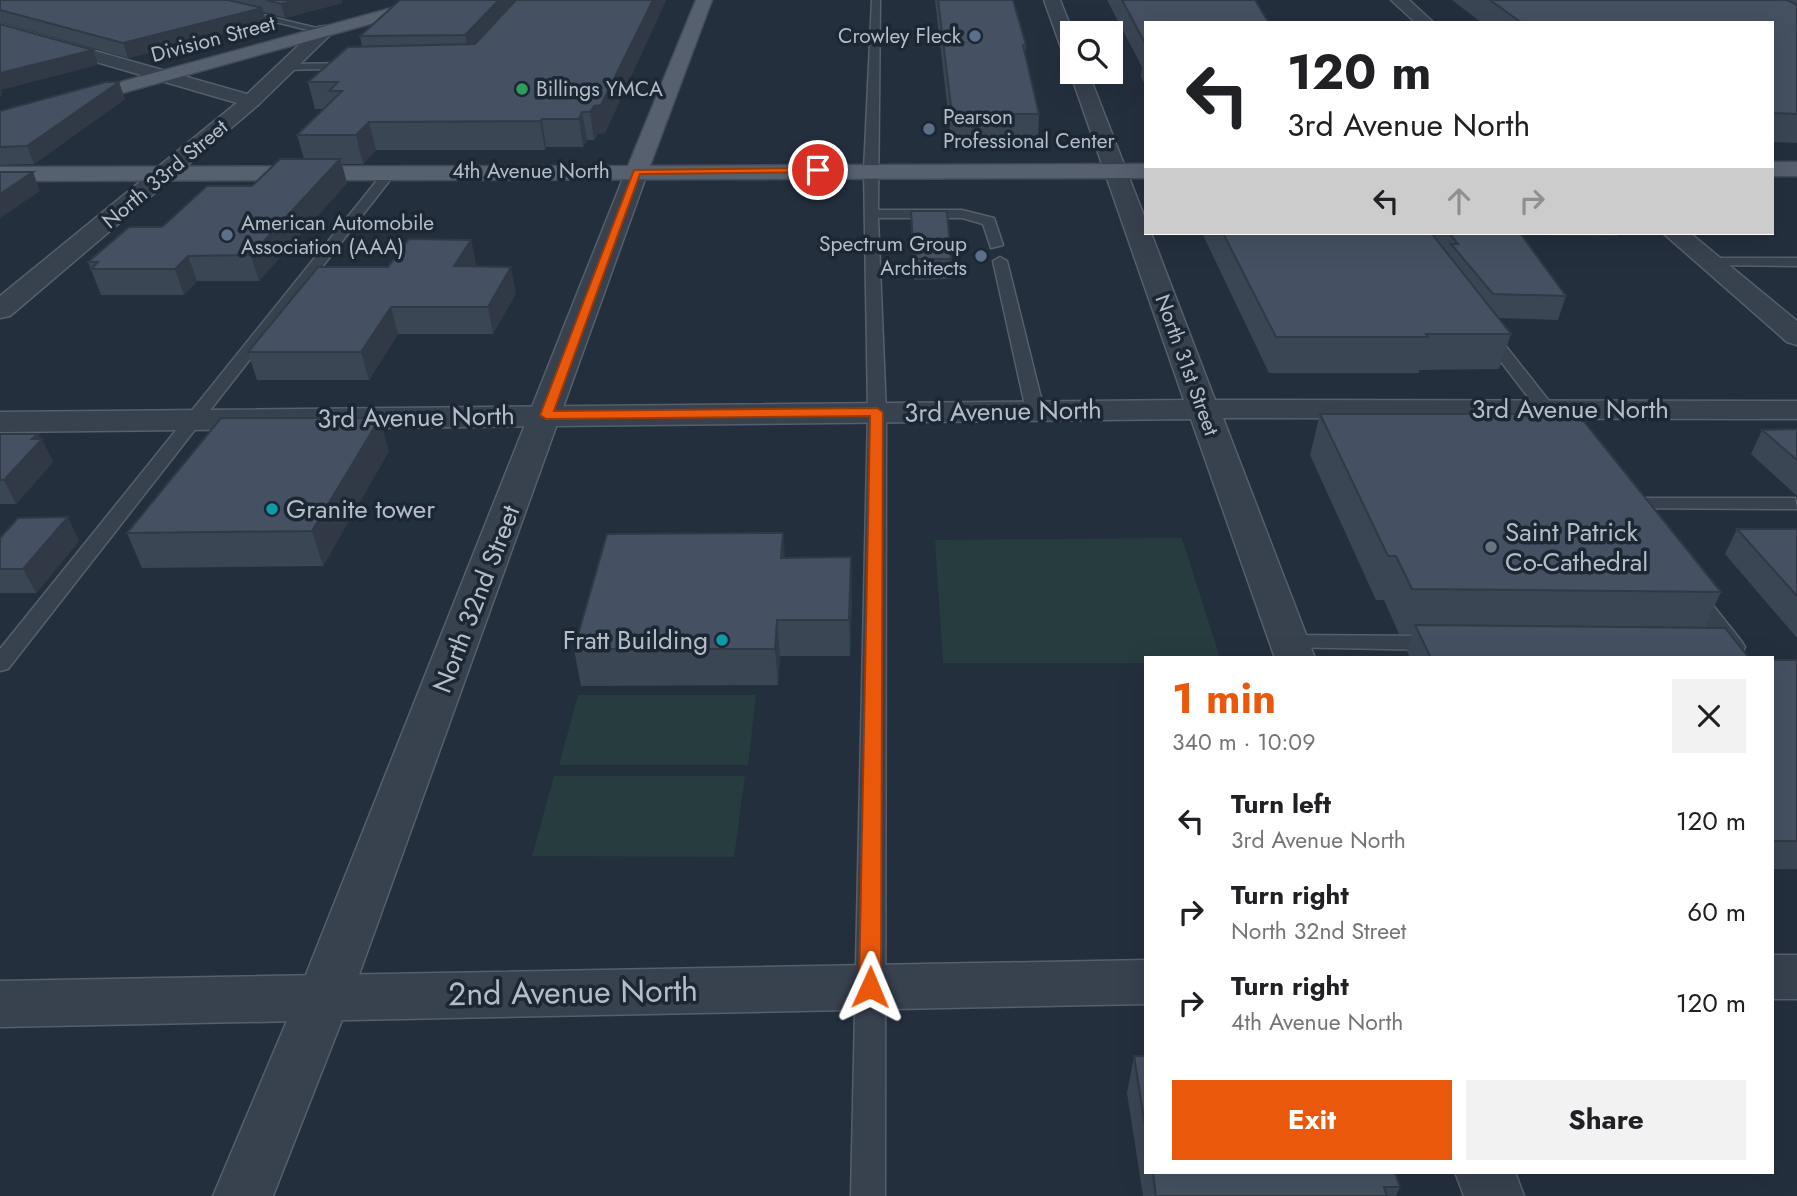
<!DOCTYPE html>
<meta charset="utf-8">
<style>
body{margin:0;font-family:Jost,sans-serif;background:#f2f2f2;color:#202124;height:100vh;display:flex;flex-direction:column;font-size:26px;white-space:nowrap}
*{box-sizing:border-box;margin:0}
p{font-size:23px;color:#757577}
.icon{flex:none;width:38px;height:38px;fill:none;stroke:currentColor;stroke-width:2;stroke-linecap:round;stroke-linejoin:round}
.map{position:relative;flex:1;overflow:hidden}
.sheet{position:absolute;left:1144px;top:656px;width:630px;height:518px;display:flex;flex-direction:column;background:#fff;border-radius:0px;box-shadow:0 7px 28px #0002}
.sheet>*{flex:none}
.hud{position:absolute;left:1144px;top:21px;width:630px;height:214px;border-radius:0px;box-shadow:0 7px 28px #0002;background:#fff;color:#202124;overflow:hidden}
.fabs{position:absolute;left:1060px;top:21px;display:grid;gap:14px}
.fabs a{display:grid;place-items:center;width:63px;height:63px;border-radius:0px;background:#fff;box-shadow:0 7px 28px #0002;font-size:35px}
.pin{position:absolute;display:grid;place-items:center;width:60px;height:60px;color:#fff;margin:-30px;border:4px solid #fff;border-radius:50%;box-shadow:0 2px 7px #0007}
.me{position:absolute;width:77px;margin:-38px;rotate:1deg;stroke-linejoin:round;filter:drop-shadow(0 0 5px #0008)}
.turn{display:flex;align-items:center;gap:24px;height:147px;padding:0 28px;font-size:32px}
.turn .icon{width:91px;height:91px;stroke-width:2.5}
.turn b{display:block;font-size:49px;line-height:60px}
.lanes{display:flex;align-items:center;height:66px;padding:0 28px;background:#0003;justify-content:center;gap:35px;direction:ltr}
.lanes .off{opacity:.35}
.round{display:grid;place-items:center;flex:none;width:74px;height:74px;border-radius:0px;background:#f2f2f2}
.headline{display:flex;align-items:center;justify-content:space-between;height:119px;padding:0 28px}
h1{font-size:42px;font-weight:700;line-height:52px;color:#ea580c}
.cta{display:flex;gap:14px;margin-top:auto;padding:14px 28px}
.cta a{flex:1;height:80px;border-radius:0px;background:#ea580c;color:#fff;font-size:28px;font-weight:700;line-height:80px;text-align:center}
.cta a+a{background:#f2f2f2;color:#202124}
ul{padding:0;list-style:none}
li{display:flex;align-items:center;gap:21px;height:91px;padding:0 28px}
li div{flex:1}
li b{display:block;font-size:26px}
li em{font-style:normal}
.map>svg:first-child{display:block}
.green{fill:#263c3f}
.lines{fill:none;stroke-linecap:round;stroke-linejoin:round}
.service-casing{stroke:#565f6c;stroke-width:3}
.minor-casing{stroke:#565f6c;stroke-width:3}
.tertiary-casing{stroke:#565f6c;stroke-width:3}
.primary-casing{stroke:#414a57;stroke-width:3}
.service{fill:#38414e;fill-rule:evenodd}
.minor{fill:#38414e;fill-rule:evenodd}
.tertiary{fill:#38414e;fill-rule:evenodd}
.primary{fill:#56606e;fill-rule:evenodd}
.wall{fill:#3b4654}
.shaded-wall{fill:#303945}
.building{fill:#455162;stroke:#303945;stroke-width:2}
.route{fill:#ea580c;stroke:#983908;stroke-width:2}
.service-dot{fill:#5c6f8a;stroke:#1d2633;stroke-width:2.5}
.leisure-dot{fill:#2e9e5b;stroke:#1d2633;stroke-width:2.5}
.culture-dot{fill:#0f9aa8;stroke:#1d2633;stroke-width:2.5}
.worship-dot{fill:#6b7280;stroke:#1d2633;stroke-width:2.5}
.labels{text-anchor:middle;dominant-baseline:central;stroke-width:7;stroke-linejoin:round;paint-order:stroke}
.far-poi-label{font-size:21px;fill:#b4bcc9;stroke:#1d2633;text-anchor:start}
.far-street-label{font-size:21px;fill:#b4bcc9;stroke:#1d2633}
.street-label{font-size:26px;fill:#b4bcc9;stroke:#1d2633}
.poi-label{font-size:26px;fill:#b4bcc9;stroke:#1d2633;text-anchor:start}
.near-street-label{font-size:32px;fill:#b4bcc9;stroke:#1d2633}
</style>
<div class="map">
<svg width="1797" height="1196" viewBox="0 0 1797 1196">
<rect width="100%" height="100%" fill="#242f3e"/>
<!-- green -->
<path class="green" d="M 1182,538 L 1220,658 L 1146,658 L 1146,663 L 943,663 L 935,540 Z
M 578,695 L 756,695 L 748,765 L 559,765 Z
M 554,776 L 745,776 L 734,857 L 532,856 Z"/>
<g class="lines">
<!-- service casing -->
<g class="service-casing">
<path id="service" d="M 187,0 L 202,0 L 329,31 L 324,34 Z
M 872,0 L 880,0 L 878,210 L 962,210 L 994,218 L 1003,245 L 991,248 L 983,224 L 962,218 L 878,218 L 886,412 L 885,1196 L 851,1196 L 868,412 L 864,170 Z
M 355,63 L 359,64 L 359,68 L 287,70 L 282,67 L 287,64 Z
M 387,168 L 397,171 L 8,669 L 0,671 L 0,649 Z
M 1000,257 L 1007,261 L 1044,410 L 1035,415 L 1026,410 L 993,261 Z
M 1709,258 L 1797,258 L 1797,266 L 1704,265 L 1702,262 Z
M 1487,328 L 1493,330 L 1564,420 L 1567,424 L 1564,428 L 1552,428 L 1479,333 Z
M 1624,498 L 1795,498 L 1797,509 L 1617,508 L 1614,504 L 1617,500 Z
M 1693,588 L 1700,589 L 1742,642 L 1745,647 L 1742,652 L 1724,652 L 1683,594 Z
M 1289,635 L 1437,636 L 1445,638 L 1448,643 L 1445,648 L 1437,650 L 1281,647 L 1278,642 Z"/>
</g>
<!-- minor casing -->
<g class="minor-casing">
<path id="minor" d="M 1044,0 L 1060,0 L 1073,33 L 1073,61 L 1064,56 Z
M 0,24 L 258,97 L 261,101 L 258,105 L 244,105 L 0,34 Z
M 1073,68 L 1073,72 L 1088,72 L 1146,221 L 1146,233 L 1151,233 L 1215,400 L 1797,401 L 1797,419 L 1223,418 L 1315,658 L 1275,658 L 1191,419 L 0,432 L 0,412 L 1184,400 L 1070,72 Z
M 1773,955 L 1797,955 L 1797,999 L 1773,999 Z
M 1146,960 L 1146,1004 L 0,1027 L 0,981 Z
M 1455,1172 L 1515,1172 L 1524,1196 L 1464,1196 Z"/>
</g>
<!-- tertiary casing -->
<g class="tertiary-casing">
<path id="tertiary" d="M 1391,0 L 1409,0 L 1434,23 L 1416,23 Z
M 324,26 L 330,27 L 333,31 L 330,35 L 258,105 L 10,316 L 0,318 L 0,296 L 244,97 L 318,27 Z
M 637,164 L 648,171 L 351,997 L 273,1196 L 213,1196 L 297,997 L 626,171 Z
M 1663,233 L 1690,233 L 1797,321 L 1797,345 L 1787,342 Z"/>
</g>
<!-- primary casing -->
<g class="primary-casing">
<path id="primary" d="M 421,0 L 447,0 L 445,3 L 0,127 L 0,115 Z
M 696,0 L 712,0 L 650,166 L 1146,164 L 1146,178 L 0,181 L 0,167 L 628,166 Z
M 1773,162 L 1797,162 L 1797,176 L 1773,176 Z"/>
</g>
<!-- service -->
<use href="#service" class="service"/>
<!-- minor -->
<use href="#minor" class="minor"/>
<!-- tertiary -->
<use href="#tertiary" class="tertiary"/>
<!-- primary -->
<use href="#primary" class="primary"/>
</g>
<!-- wall -->
<path class="wall" d="M 0,0 L 342,0 L 342,3 L 285,18 L 263,12 L 266,22 L 128,58 L 0,22 Z
M 666,0 L 605,133 L 598,134 L 594,140 L 587,140 L 583,147 L 546,147 L 545,150 L 376,150 L 363,164 L 342,164 L 347,183 L 259,281 L 197,281 L 184,295 L 101,295 L 88,262 L 162,227 L 252,186 L 304,159 L 297,135 L 324,109 L 315,109 L 308,82 L 362,46 L 360,36 Z
M 935,0 L 1013,0 L 1026,45 L 1025,55 L 1039,114 L 1038,139 L 951,139 Z
M 1107,0 L 1255,0 L 1146,23 L 1146,86 L 1141,77 L 1142,67 Z
M 1452,0 L 1797,0 L 1797,143 L 1773,142 L 1773,23 L 1482,23 Z
M 125,99 L 34,164 L 0,165 L 0,111 Z
M 911,211 L 951,259 L 951,279 L 914,280 L 911,230 Z
M 1202,233 L 1355,233 L 1355,234 L 1618,233 L 1617,236 L 1522,235 L 1566,296 L 1558,320 L 1499,318 L 1511,334 L 1499,369 L 1419,370 L 1419,373 L 1269,373 Z
M 471,240 L 476,265 L 476,267 L 516,293 L 493,334 L 398,334 L 369,380 L 257,380 L 248,352 L 388,267 Z
M 1320,414 L 1721,592 L 1704,628 L 1749,658 L 1410,658 L 1407,651 L 1412,634 L 1399,634 L 1384,600 L 1376,600 L 1310,455 Z
M 1797,429 L 1797,496 L 1751,454 L 1762,430 Z
M 0,434 L 38,434 L 53,462 L 16,504 L 0,504 Z
M 389,451 L 323,566 L 142,568 L 127,533 Z
M 1737,529 L 1797,529 L 1797,638 L 1725,554 Z
M 0,538 L 79,541 L 36,593 L 0,593 Z
M 852,593 L 850,656 L 780,656 L 778,685 L 581,686 L 574,649 Z
M 1773,660 L 1797,660 L 1797,869 L 1773,869 Z
M 1134,1056 L 1146,1056 L 1146,1172 L 1395,1172 L 1400,1187 L 1396,1196 L 1143,1196 L 1127,1093 Z"/>
<!-- shaded-wall -->
<path class="shaded-wall" d="M 295,0 L 342,0 L 342,3 L 285,18 L 281,4 Z
M 499,0 L 523,0 L 470,60 L 465,35 Z
M 653,0 L 666,0 L 605,133 L 598,134 L 594,140 L 590,112 Z
M 262,8 L 266,22 L 128,58 L 123,43 Z
M 93,50 L 98,65 L 1,90 L 2,96 L 0,96 L 0,73 Z
M 119,82 L 125,99 L 34,164 L 27,146 Z
M 582,112 L 587,140 L 583,147 L 579,119 Z
M 542,119 L 546,147 L 545,150 L 540,121 Z
M 369,122 L 376,150 L 363,164 L 356,135 Z
M 340,159 L 347,183 L 259,281 L 251,255 Z
M 33,172 L 40,191 L 0,218 L 0,194 Z
M 471,240 L 476,265 L 460,293 L 454,266 Z
M 188,256 L 197,281 L 184,295 L 175,269 Z
M 511,267 L 516,293 L 493,334 L 488,307 Z
M 391,307 L 398,334 L 369,380 L 361,352 Z
M 380,418 L 389,451 L 323,566 L 312,531 Z
M 38,434 L 41,440 L 42,439 L 53,462 L 16,504 L 4,480 L 32,439 Z
M 68,517 L 79,541 L 36,593 L 23,569 Z
M 783,533 L 786,568 L 781,558 Z
M 851,557 L 852,593 L 850,656 L 849,620 Z
M 777,620 L 780,656 L 778,685 L 775,649 Z"/>
<!-- building -->
<path class="building" d="M 0,0 L 228,0 L 262,8 L 123,43 L 0,10 Z
M 266,0 L 295,0 L 281,4 Z
M 400,0 L 499,0 L 465,35 L 360,36 Z
M 516,0 L 653,0 L 601,105 L 594,106 L 590,112 L 582,112 L 579,119 L 542,119 L 540,121 L 369,122 L 356,135 L 297,135 L 342,91 L 329,91 L 338,82 L 308,82 L 348,47 L 475,44 Z
M 938,0 L 1013,0 L 1026,45 L 1023,45 L 1039,114 L 952,114 Z
M 1122,0 L 1255,0 L 1269,23 L 1146,23 L 1146,45 Z
M 1490,0 L 1787,0 L 1797,5 L 1797,114 L 1773,113 L 1773,23 L 1522,23 Z
M 0,24 L 93,50 L 0,73 Z
M 106,82 L 119,82 L 27,146 L 0,147 L 0,111 Z
M 280,159 L 340,159 L 251,255 L 188,256 L 175,269 L 91,269 L 98,262 L 88,262 L 129,227 L 162,227 L 207,186 L 252,186 Z
M 0,172 L 33,172 L 0,194 Z
M 911,211 L 947,211 L 951,259 L 914,259 Z
M 1223,233 L 1432,234 L 1511,334 L 1426,334 L 1428,337 L 1276,337 Z
M 1449,233 L 1520,233 L 1566,296 L 1493,294 L 1451,244 L 1458,244 Z
M 409,239 L 471,240 L 454,266 L 511,267 L 488,307 L 391,307 L 361,352 L 248,352 L 318,267 L 388,267 Z
M 1320,414 L 1578,414 L 1721,592 L 1412,589 L 1396,556 L 1388,556 Z
M 221,418 L 380,418 L 312,531 L 127,533 Z
M 1797,429 L 1797,460 L 1762,430 Z
M 0,434 L 38,434 L 32,439 L 42,439 L 4,480 L 0,480 Z
M 68,517 L 23,569 L 0,569 L 0,538 L 18,518 Z
M 1737,529 L 1797,529 L 1797,596 Z
M 783,533 L 781,558 L 851,557 L 849,620 L 777,620 L 775,649 L 574,649 L 607,534 Z
M 1415,625 L 1725,628 L 1749,658 L 1431,658 Z
M 1773,660 L 1797,660 L 1797,841 L 1773,841 Z
M 1134,1056 L 1146,1056 L 1146,1132 Z
M 1153,1172 L 1395,1172 L 1400,1187 L 1384,1187 L 1387,1196 L 1156,1196 Z"/>
<!-- route -->
<path class="route" d="M 818,168 L 821,172 L 640,174 L 554,411 L 877,408 L 883,412 L 881,987 L 878,994 L 870,997 L 862,994 L 859,987 L 870,416 L 546,419 L 540,415 L 634,170 Z"/>
<!-- markers -->
<g class="service-dot">
<circle cx="975" cy="36" r="7"/>
<circle cx="929" cy="129" r="7"/>
<circle cx="227" cy="235" r="7"/>
<circle cx="981" cy="256" r="7"/>
</g>
<circle class="leisure-dot" cx="522" cy="89" r="7"/>
<g class="culture-dot">
<circle cx="272" cy="509" r="7"/>
<circle cx="722" cy="640" r="7"/>
</g>
<circle class="worship-dot" cx="1491" cy="547" r="7"/>
<g class="labels">
<!-- far-poi labels -->
<g class="far-poi-label">
<text x="961" y="36" text-anchor="end">Crowley Fleck</text>
<text x="536" y="89">Billings YMCA</text>
<text x="943" y="117">Pearson<tspan x="943" dy="24">Professional Center</tspan></text>
<text x="241" y="223">American Automobile<tspan x="241" dy="24">Association (AAA)</tspan></text>
<text x="967" y="244" text-anchor="end">Spectrum Group<tspan x="967" dy="24">Architects</tspan></text>
</g>
<!-- far-street labels -->
<g class="far-street-label">
<text transform="translate(213 39) rotate(-15)">Division Street</text>
<text x="531" y="171">4th Avenue North</text>
<text transform="translate(165 174) rotate(-40)">North 33rd Street</text>
<text transform="translate(1187 365) rotate(70)">North 31st Street</text>
</g>
<!-- street labels -->
<g class="street-label">
<text x="1570" y="409">3rd Avenue North</text>
<text transform="translate(1003 411) rotate(-1)">3rd Avenue North</text>
<text transform="translate(416 417) rotate(-1)">3rd Avenue North</text>
<text transform="translate(476 599) rotate(-69)">North 32nd Street</text>
</g>
<!-- poi labels -->
<g class="poi-label">
<text x="286" y="509">Granite tower</text>
<text x="1505" y="532">Saint Patrick<tspan x="1505" dy="30">Co-Cathedral</tspan></text>
<text x="708" y="640" text-anchor="end">Fratt Building</text>
</g>
<!-- near-street labels -->
<g class="near-street-label">
<text transform="translate(573 992) rotate(-1)">2nd Avenue North</text>
</g>
</g>
</svg>
<div class="fabs">
<a><svg class="icon" aria-label="search" viewBox="0 0 24 24"><circle cx="10" cy="10" r="6"/><path d="M15 15l6 6"/></svg></a>
</div>
<div class="pin" style="left:818px;top:170px;background:#d93025"><svg class="icon" aria-label="arrive" viewBox="0 0 24 24"><path d="M6 21V4h12l-3 4 3 4H6"/></svg></div>
<svg class="me" style="left:870px;top:987px" viewBox="-20 -20 40 40"><path d="M0-17L14 15 0 8-14 15z" fill="#ea580c" stroke="#fff" stroke-width="4"/></svg>
<div class="hud">
<div class="turn"><svg class="icon" aria-label="left" viewBox="0 0 24 24"><path d="M17 20v-9H6M10 6l-5 5 5 5"/></svg><div><b>120 m</b>3rd Avenue North</div></div>
<div class="lanes"><svg class="icon" aria-label="left" viewBox="0 0 24 24"><path d="M17 20v-9H6M10 6l-5 5 5 5"/></svg><svg class="icon off" aria-label="ahead" viewBox="0 0 24 24"><path d="M12 20V5M6 11l6-6 6 6"/></svg><svg class="icon off" aria-label="right" viewBox="0 0 24 24"><path d="M7 20v-9h11M14 6l5 5-5 5"/></svg></div>
</div>
<section class="sheet">
<div class="headline"><div><h1>1 min</h1><p>340 m · 10:09</p></div><a class="round"><svg class="icon" aria-label="close" viewBox="0 0 24 24"><path d="M6 6l12 12M18 6L6 18"/></svg></a></div>
<ul>
<li><svg class="icon" aria-label="left" viewBox="0 0 24 24"><path d="M17 20v-9H6M10 6l-5 5 5 5"/></svg><div><b>Turn left</b><p>3rd Avenue North</p></div><em>120 m</em></li>
<li><svg class="icon" aria-label="right" viewBox="0 0 24 24"><path d="M7 20v-9h11M14 6l5 5-5 5"/></svg><div><b>Turn right</b><p>North 32nd Street</p></div><em>60 m</em></li>
<li><svg class="icon" aria-label="right" viewBox="0 0 24 24"><path d="M7 20v-9h11M14 6l5 5-5 5"/></svg><div><b>Turn right</b><p>4th Avenue North</p></div><em>120 m</em></li>
</ul>
<div class="cta"><a>Exit</a><a>Share</a></div>
</section>
</div>
